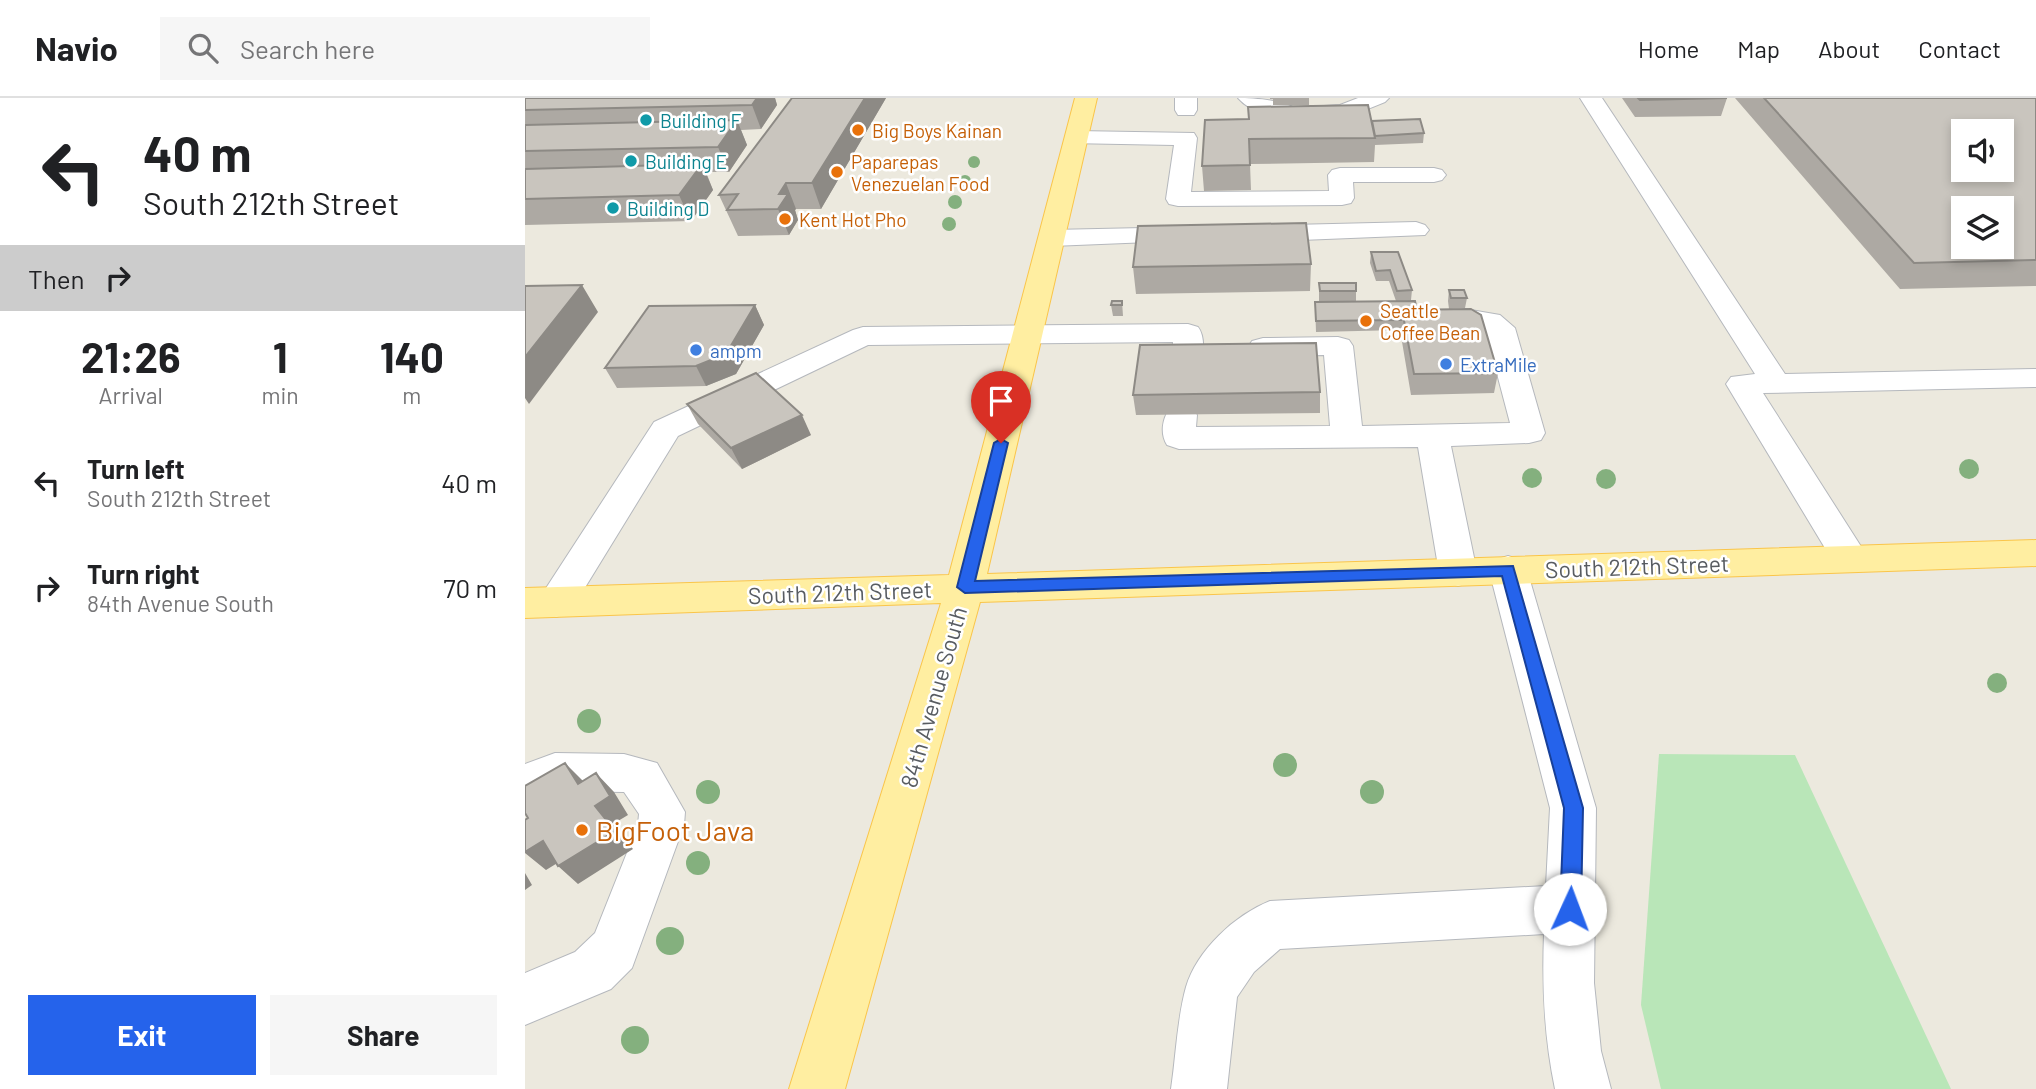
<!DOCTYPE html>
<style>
body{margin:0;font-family:Barlow,sans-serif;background:#f6f6f6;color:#202124;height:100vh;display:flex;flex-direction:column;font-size:26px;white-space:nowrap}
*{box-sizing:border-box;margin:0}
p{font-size:23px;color:#757577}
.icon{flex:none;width:38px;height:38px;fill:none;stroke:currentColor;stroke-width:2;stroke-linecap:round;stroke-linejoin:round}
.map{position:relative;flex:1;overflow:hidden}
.sheet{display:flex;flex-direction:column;background:#fff;width:525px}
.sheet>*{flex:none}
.banner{background:#fff;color:#202124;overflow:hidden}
.controls{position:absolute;left:1426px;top:21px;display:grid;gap:14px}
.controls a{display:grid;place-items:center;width:63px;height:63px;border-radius:0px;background:#fff;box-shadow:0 4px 10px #0003;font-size:35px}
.pin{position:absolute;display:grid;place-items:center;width:60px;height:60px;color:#fff;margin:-72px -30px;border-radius:50% 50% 50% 0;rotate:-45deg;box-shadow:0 0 7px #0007}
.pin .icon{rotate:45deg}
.me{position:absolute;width:77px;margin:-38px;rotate:2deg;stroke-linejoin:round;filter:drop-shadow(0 0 5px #0008)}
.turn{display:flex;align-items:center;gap:24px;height:147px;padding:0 28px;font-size:32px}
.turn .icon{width:91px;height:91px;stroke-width:2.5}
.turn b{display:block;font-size:49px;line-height:60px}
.then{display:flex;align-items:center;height:66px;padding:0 28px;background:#0003;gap:14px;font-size:26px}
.eta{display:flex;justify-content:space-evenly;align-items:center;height:119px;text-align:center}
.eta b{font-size:42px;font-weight:700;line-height:49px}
.cta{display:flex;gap:14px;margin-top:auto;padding:14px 28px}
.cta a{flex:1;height:80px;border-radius:0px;background:#2563eb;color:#fff;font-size:28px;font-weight:700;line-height:80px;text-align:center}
.cta a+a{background:#f6f6f6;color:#202124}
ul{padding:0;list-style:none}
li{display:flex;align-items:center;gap:21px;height:105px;padding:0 28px}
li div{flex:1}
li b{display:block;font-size:26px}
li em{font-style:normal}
header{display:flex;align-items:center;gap:42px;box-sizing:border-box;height:98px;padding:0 35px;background:#fff;border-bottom:2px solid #e0e0e0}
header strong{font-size:33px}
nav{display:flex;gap:38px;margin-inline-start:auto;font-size:24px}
.search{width:490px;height:63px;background:#f6f6f6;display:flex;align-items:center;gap:18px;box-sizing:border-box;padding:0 24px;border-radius:0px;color:#757577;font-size:26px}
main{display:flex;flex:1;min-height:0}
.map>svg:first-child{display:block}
.green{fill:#b9e6b8}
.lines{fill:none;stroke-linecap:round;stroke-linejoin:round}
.minor-casing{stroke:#b5b8bd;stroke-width:2}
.major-casing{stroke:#fac54a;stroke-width:2}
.minor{fill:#fff;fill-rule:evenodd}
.major{fill:#ffeea1;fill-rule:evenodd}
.tree{fill:#84b07e}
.wall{fill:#ada9a3}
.shaded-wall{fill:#8d8a85}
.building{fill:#c9c5be;stroke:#8d8a85;stroke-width:2;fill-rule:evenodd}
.route{fill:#2563eb;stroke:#184099;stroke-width:2}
.culture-dot{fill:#0f9aa8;stroke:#fff;stroke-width:2.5}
.food-dot{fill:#e8710a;stroke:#fff;stroke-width:2.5}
.shop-dot{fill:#3f7fe0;stroke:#fff;stroke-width:2.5}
.labels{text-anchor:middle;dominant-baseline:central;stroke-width:5;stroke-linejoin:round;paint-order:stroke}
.far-culture-label{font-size:19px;fill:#0d838f;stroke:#fff;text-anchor:start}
.far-food-label{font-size:19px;fill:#c56008;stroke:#fff;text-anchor:start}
.far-shop-label{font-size:19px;fill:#366cbe;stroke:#fff;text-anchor:start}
.street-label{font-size:23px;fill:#585c61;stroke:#fff}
.near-food-label{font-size:28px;fill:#c56008;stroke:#fff;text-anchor:start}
</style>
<header>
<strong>Navio</strong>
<div class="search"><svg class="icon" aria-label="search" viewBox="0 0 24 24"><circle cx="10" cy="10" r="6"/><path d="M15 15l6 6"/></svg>Search here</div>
<nav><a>Home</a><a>Map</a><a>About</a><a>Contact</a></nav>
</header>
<main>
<section class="sheet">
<div class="banner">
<div class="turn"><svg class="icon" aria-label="left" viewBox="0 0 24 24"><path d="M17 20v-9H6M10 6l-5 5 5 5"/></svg><div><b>40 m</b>South 212th Street</div></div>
<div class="then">Then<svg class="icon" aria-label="right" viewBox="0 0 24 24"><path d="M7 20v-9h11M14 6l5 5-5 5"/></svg></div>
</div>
<div class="eta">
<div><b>21:26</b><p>Arrival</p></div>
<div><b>1</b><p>min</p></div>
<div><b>140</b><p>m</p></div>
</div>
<ul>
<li><svg class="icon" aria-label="left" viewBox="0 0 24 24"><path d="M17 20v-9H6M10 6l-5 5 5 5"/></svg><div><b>Turn left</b><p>South 212th Street</p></div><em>40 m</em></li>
<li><svg class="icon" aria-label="right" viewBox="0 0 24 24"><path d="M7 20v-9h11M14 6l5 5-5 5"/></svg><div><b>Turn right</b><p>84th Avenue South</p></div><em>70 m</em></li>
</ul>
<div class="cta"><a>Exit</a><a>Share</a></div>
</section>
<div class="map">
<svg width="1511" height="991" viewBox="0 0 1511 991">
<rect width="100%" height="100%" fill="#ece9de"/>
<!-- green -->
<path class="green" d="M 1134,656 L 1270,657 L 1426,991 L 1136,991 L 1116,907 Z"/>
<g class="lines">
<!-- minor casing -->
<g class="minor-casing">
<path id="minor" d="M 650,0 L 672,0 L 672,12 L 669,17 L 653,17 L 650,12 Z
M 713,0 C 728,0 765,2 774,14 L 771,19 C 753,23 725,14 713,0 Z
M 833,0 L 864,0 L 860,4 C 836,14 810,25 783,19 L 780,14 L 783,9 L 815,7 Z
M 1055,0 L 1077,0 L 1260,276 L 1511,271 L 1511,289 L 1238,295 L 1344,461 L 1338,470 L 1325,474 L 1312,470 L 1201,286 L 1206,279 L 1230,276 Z
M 551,33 L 669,35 L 672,40 L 666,94 L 804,93 L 803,77 L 807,72 L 815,70 L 909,70 L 917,72 L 921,77 L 917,82 L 909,84 L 828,84 L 829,100 L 826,105 L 817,107 L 653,108 L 644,106 L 641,101 L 649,47 L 543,45 L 540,40 L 543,35 Z
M 891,124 L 900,127 L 904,132 L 900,137 L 729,144 L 720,141 L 716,136 L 720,131 L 729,128 Z
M 665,129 L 674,132 L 678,137 L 674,142 L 527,148 L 518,146 L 514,140 L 518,134 L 527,132 Z
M 940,211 L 975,217 L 990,230 L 1020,335 L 1016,342 L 1004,345 L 926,348 L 952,474 L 946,484 L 933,488 L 920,484 L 914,474 L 893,349 L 654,351 L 642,347 C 635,336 637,321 645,310 L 656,307 L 667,310 L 672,317 L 671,329 L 805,328 L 799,257 L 738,258 L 727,255 L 723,249 L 727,243 L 738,240 L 813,239 L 824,242 L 828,248 L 837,328 L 985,325 L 961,234 L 930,226 L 926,220 L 930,214 Z
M 663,226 L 673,229 C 681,239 679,263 672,273 L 661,276 L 650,273 L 646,267 L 648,244 L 343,247 L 153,338 L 45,514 L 31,519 L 17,514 L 12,504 L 129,324 L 328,232 L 338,229 Z
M 983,458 L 996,462 L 1002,472 L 1071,710 L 1069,885 L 1076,953 L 1086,991 L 1030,991 C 1019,939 1017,889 1019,836 L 755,851 L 729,874 L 712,899 L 702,991 L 646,991 C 651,958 652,921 661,889 C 672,852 710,817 745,803 L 1021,788 L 1025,710 L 964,472 L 970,462 Z
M 30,655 L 99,656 L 132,665 L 160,714 L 159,727 L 107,870 L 86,891 L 0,927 L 0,875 L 50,854 L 70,835 L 113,727 L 114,716 L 99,694 L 33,693 L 0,707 L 0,666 Z"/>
</g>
<!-- major casing -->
<g class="major-casing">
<path id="major" d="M 550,0 L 572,0 L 462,476 L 1511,442 L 1511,468 L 455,504 L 320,991 L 264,991 L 416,505 L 0,520 L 0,490 L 424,477 Z"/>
</g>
<!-- minor -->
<use href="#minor" class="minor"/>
<!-- major -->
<use href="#major" class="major"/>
</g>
<!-- trees -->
<g class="tree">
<circle cx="449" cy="64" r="6"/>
<circle cx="440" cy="83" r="6"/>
<circle cx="430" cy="104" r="7"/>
<circle cx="424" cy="126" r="7"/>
<circle cx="1444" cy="371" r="10"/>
<circle cx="1007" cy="380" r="10"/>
<circle cx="1081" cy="381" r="10"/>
<circle cx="1472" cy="585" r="10"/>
<circle cx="64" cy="623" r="12"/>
<circle cx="760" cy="667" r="12"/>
<circle cx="183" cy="694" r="12"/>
<circle cx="847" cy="694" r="12"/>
<circle cx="173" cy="765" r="12"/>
<circle cx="145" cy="843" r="14"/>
<circle cx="110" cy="942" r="14"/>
</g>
<!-- wall -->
<path class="wall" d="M 0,0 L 250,0 L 252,7 L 236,31 L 216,32 L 222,47 L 204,74 L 181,74 L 188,92 L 166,123 L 0,127 Z
M 267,0 L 361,0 L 296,111 L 271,111 L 270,112 L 273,122 L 264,137 L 213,138 L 194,97 Z
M 745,0 L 784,0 L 784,7 L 748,7 L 748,1 L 745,1 Z
M 1097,0 L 1202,0 L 1196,18 L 1110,19 Z
M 1210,0 L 1511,0 L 1511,188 L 1375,191 Z
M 680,22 L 847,23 L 899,35 L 898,45 L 850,47 L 849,64 L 725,66 L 726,92 L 679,93 L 677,68 Z
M 846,154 L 887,192 L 886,202 L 871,203 L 864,183 L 851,183 L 845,165 Z
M 786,166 L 785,193 L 611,196 L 608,169 Z
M 794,185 L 831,193 L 831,203 L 794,203 Z
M 924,192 L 942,200 L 940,210 L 924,211 L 923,203 Z
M 597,203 L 598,218 L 588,218 L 586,207 Z
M 790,204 L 892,212 L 973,275 L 969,295 L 886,297 L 875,232 L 791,234 Z
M 230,207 L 239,227 L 211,276 L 181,288 L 92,290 L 80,270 Z
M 795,294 L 795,315 L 611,317 L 608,297 Z
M 162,306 L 286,337 L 217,371 L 173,326 Z"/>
<!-- shaded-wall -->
<path class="shaded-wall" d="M 232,0 L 250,0 L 252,7 L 236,31 L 227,7 Z
M 340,0 L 361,0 L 296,111 L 287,85 Z
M 212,22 L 222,47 L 204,74 L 193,49 Z
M 177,66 L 188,92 L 166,123 L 154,97 Z
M 261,85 L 271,111 L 270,112 L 273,122 L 264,137 L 253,111 L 254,96 Z
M 57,187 L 73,214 L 4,306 L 0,300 L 0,259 Z
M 230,207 L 239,227 L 211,276 L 181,288 L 171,268 Z
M 277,317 L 286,337 L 217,371 L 206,350 Z
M 40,665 L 59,684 L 53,686 Z
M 71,675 L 89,694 L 103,717 L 88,726 L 108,751 L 53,786 L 33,768 L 70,708 Z
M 18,743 L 39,761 L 21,772 L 0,755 L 0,754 Z
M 0,775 L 7,787 L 0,792 Z"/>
<!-- building -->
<path class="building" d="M 0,0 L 232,0 L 227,7 L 0,12 Z
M 267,0 L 340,0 L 287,85 L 261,85 L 254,96 L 263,96 L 253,111 L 202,112 L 213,96 L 194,97 Z
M 1113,0 L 1202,0 L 1115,2 Z
M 1239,0 L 1511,0 L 1511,162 L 1389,165 ZM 1438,33 L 1477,33 L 1477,72 L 1438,72 ZM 1438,110 L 1477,110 L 1477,149 L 1438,149 Z
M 843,7 L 850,40 L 724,41 L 725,67 L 677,68 L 680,22 L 724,21 L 723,9 Z
M 895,21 L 899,35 L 850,38 L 847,23 Z
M 212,22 L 193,49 L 0,53 L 0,27 Z
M 177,66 L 154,97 L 0,101 L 0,71 Z
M 781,125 L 786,166 L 608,169 L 613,128 Z
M 846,154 L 873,154 L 887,192 L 872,193 L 865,172 L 851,173 Z
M 794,185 L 831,185 L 831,193 L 795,193 Z
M 57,187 L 0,259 L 0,188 Z
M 924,192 L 939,192 L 942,200 L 926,200 Z
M 587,203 L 597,203 L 597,207 L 586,207 Z
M 890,203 L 892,212 L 877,212 L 876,222 L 791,223 L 790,204 Z
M 230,207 L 201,256 L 171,268 L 80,270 L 124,208 Z
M 946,211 L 956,217 L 973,275 L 889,276 L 877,212 Z
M 791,245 L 795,294 L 608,297 L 615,247 Z
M 231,275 L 277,317 L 206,350 L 162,306 Z
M 40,665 L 53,686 L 71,675 L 85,698 L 70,708 L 90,733 L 33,768 L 18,743 L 0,754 L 0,722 L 3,720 L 0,715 L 0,688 Z"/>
<!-- route -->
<path class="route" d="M 476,341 L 483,345 L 450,483 L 988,468 L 1058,710 L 1056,811 L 1053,818 L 1045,821 L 1038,818 L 1035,811 L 1039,710 L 977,478 L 440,495 L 432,489 L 469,345 Z"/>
<!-- markers -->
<g class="culture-dot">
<circle cx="121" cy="22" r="7"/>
<circle cx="106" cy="63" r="7"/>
<circle cx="88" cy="110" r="7"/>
</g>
<g class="food-dot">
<circle cx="333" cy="32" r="7"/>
<circle cx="312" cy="74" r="7"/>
<circle cx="260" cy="121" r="7"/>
<circle cx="841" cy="223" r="7"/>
<circle cx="57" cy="732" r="7"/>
</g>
<g class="shop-dot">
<circle cx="171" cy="252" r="7"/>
<circle cx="921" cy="266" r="7"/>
</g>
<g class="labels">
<!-- far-culture labels -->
<g class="far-culture-label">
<text x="135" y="22">Building F</text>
<text x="120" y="63">Building E</text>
<text x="102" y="110">Building D</text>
</g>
<!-- far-food labels -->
<g class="far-food-label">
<text x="347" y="32">Big Boys Kainan</text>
<text x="326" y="63">Paparepas<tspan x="326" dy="22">Venezuelan Food</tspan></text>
<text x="274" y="121">Kent Hot Pho</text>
<text x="855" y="212">Seattle<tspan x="855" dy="22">Coffee Bean</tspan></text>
</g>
<!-- far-shop labels -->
<g class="far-shop-label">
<text x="185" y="252">ampm</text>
<text x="935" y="266">ExtraMile</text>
</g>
<!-- street labels -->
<g class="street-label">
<text transform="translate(1112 468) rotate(-2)">South 212th Street</text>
<text transform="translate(315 494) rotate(-2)">South 212th Street</text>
<text transform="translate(408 599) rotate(-74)">84th Avenue South</text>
</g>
<!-- near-food labels -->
<g class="near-food-label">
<text x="71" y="732">BigFoot Java</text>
</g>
</g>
</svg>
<div class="controls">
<a><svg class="icon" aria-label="sound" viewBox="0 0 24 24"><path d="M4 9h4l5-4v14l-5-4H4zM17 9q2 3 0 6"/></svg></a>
<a><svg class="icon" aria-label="layers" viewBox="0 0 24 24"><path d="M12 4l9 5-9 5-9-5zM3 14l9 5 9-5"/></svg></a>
</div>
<div class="pin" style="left:476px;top:345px;background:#d93025"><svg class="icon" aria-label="arrive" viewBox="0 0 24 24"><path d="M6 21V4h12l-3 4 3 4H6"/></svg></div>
<svg class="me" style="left:1045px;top:811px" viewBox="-20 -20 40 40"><circle r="19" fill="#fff"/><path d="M0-13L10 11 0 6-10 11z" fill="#2563eb"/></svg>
</div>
</main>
